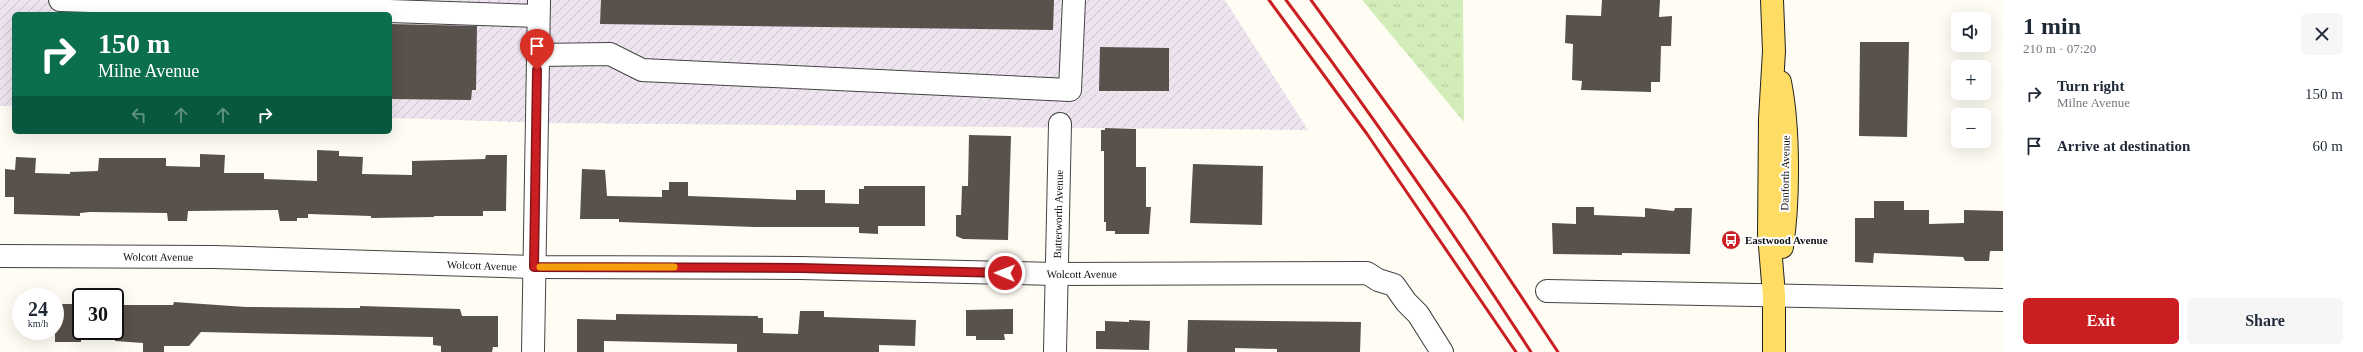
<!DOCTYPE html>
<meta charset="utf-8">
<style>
body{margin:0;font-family:"Times New Roman",serif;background:#f6f6f7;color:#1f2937;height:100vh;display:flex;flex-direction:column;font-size:15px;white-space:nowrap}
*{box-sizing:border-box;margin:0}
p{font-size:13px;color:#747a83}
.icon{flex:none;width:22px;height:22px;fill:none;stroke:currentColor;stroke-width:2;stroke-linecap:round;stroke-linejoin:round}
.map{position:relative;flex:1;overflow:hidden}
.drawer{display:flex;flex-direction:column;background:#fff;width:360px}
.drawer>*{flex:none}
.hud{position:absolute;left:12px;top:12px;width:380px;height:122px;border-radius:6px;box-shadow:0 4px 16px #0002;background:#0b6e4f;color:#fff;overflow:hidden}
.buttons{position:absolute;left:1951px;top:12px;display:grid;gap:8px}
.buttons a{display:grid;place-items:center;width:40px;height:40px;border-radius:6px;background:#fff;box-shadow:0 4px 16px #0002;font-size:20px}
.speed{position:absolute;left:12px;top:288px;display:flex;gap:8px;font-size:20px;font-weight:700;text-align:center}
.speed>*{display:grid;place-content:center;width:52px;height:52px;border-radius:50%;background:#fff;box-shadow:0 4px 16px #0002;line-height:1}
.speed small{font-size:10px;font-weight:400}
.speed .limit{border:2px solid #111;border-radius:6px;background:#fff;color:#111}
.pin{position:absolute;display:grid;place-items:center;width:34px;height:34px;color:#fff;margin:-41px -17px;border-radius:50% 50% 50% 0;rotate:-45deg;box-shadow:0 0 4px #0007}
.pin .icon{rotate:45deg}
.me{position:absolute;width:44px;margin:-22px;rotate:271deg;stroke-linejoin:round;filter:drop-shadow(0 0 3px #0008)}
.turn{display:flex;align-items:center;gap:14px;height:84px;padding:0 20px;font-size:18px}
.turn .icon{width:52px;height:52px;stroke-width:2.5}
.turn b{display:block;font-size:28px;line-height:34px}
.lanes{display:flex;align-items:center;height:38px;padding:0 20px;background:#0003;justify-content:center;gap:20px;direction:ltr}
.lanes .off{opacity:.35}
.round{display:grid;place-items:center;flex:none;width:42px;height:42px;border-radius:6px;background:#f6f6f7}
.head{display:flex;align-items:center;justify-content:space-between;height:68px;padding:0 20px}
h1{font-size:24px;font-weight:600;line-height:30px}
.action{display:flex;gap:8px;margin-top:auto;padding:8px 20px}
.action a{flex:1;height:46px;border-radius:6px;background:#ca1e23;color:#fff;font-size:16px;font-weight:600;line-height:46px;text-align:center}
.action a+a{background:#f6f6f7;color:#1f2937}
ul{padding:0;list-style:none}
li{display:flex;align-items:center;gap:12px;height:52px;padding:0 20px}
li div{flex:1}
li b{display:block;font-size:15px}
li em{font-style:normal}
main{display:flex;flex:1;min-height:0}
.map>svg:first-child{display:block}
.industrial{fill:url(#industrial-furrows)}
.grass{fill:url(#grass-tufts)}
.building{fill:#59514b}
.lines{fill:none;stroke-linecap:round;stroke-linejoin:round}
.minor-casing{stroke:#434343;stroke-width:24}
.major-casing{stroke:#212121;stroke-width:24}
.minor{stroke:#fff;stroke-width:22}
.major{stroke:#ffdc63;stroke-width:22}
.rail{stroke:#ca1e23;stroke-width:3}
.route-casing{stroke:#831417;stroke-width:10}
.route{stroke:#ca1e23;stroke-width:7}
.slow{stroke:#f59e0b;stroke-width:7}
.labels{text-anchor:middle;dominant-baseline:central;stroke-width:4;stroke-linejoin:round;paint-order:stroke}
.street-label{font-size:11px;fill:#101010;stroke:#fff}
.poi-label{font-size:11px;font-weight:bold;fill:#101010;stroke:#fff;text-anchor:start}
</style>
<main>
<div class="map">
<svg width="2003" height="352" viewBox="0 0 2003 352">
<defs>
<pattern id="industrial-furrows" width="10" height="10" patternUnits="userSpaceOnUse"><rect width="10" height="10" fill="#eee4ef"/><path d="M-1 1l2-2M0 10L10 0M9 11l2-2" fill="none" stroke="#cbc3cc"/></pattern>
<pattern id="grass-tufts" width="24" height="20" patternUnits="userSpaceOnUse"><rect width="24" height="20" fill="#d3edb9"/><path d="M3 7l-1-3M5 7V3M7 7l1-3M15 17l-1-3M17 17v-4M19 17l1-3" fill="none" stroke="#b4ca9e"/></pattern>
</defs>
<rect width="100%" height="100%" fill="#fffdf3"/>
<!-- industrial -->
<path class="industrial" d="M 0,0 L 1225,0 L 1308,130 L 549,123 L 390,118 L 390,14 L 14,14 L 14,106 L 0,106 Z"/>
<!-- grass -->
<path class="grass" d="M 1362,0 L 1463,0 L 1464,122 Z"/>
<!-- building -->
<path class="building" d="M 601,0 L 1054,0 L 1053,30 L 600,24 Z
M 1602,0 L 1660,0 L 1659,17 L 1672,16 L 1671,46 L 1661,46 L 1660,82 L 1651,82 L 1651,92 L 1581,90 L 1582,81 L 1572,80 L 1573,44 L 1565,43 L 1566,15 L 1601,16 Z
M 390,24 L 477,26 L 476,90 L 472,90 L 471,100 L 390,99 Z
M 1860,42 L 1909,42 L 1907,137 L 1859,136 Z
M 1100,47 L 1169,48 L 1169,91 L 1099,91 Z
M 1105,128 L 1136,129 L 1136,167 L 1146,167 L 1146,207 L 1151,207 L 1149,234 L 1115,234 L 1115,231 L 1106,231 L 1106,222 L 1104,222 L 1104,151 L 1101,151 L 1101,130 L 1105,130 Z
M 969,135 L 1011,136 L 1008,240 L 963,239 L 956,236 L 956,215 L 961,215 L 962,186 L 968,186 Z
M 317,150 L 339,151 L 339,156 L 363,157 L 362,174 L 412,175 L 412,161 L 485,159 L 486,155 L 507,155 L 506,211 L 483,211 L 483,216 L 434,216 L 434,217 L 371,218 L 371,216 L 308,214 L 308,218 L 297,218 L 297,221 L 280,221 L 278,210 L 188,211 L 187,221 L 168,221 L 167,213 L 90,212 L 80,213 L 80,216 L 14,214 L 14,197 L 5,197 L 5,169 L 15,170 L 16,157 L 36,158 L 35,173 L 70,174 L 70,172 L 98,171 L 99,158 L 166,158 L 166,166 L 200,167 L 200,154 L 225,155 L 224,173 L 264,173 L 264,179 L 317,181 Z
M 1193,164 L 1263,166 L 1262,225 L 1190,223 Z
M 582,169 L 605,170 L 607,196 L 662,197 L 662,190 L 669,190 L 669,182 L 688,182 L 688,196 L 796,200 L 796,190 L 825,190 L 825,203 L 859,204 L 859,189 L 864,189 L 864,186 L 925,186 L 925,226 L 878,226 L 878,234 L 859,233 L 859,227 L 754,227 L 619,222 L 619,219 L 580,219 Z
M 1874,201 L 1904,201 L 1904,210 L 1929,210 L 1929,224 L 1964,223 L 1964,210 L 2003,211 L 2003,251 L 1990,251 L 1989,261 L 1965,261 L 1963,257 L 1874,253 L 1873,263 L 1855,262 L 1855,218 L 1874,218 Z
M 1576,207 L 1594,207 L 1594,215 L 1645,217 L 1645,208 L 1674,211 L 1675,208 L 1692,208 L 1690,254 L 1622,253 L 1622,255 L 1553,254 L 1552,223 L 1576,224 Z
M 174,302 L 246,307 L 348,308 L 360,308 L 360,306 L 460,309 L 462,316 L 498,316 L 498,347 L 493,347 L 492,352 L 441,352 L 441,346 L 433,345 L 433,337 L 201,332 L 189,346 L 164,346 L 164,352 L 143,352 L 143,343 L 115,341 L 115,305 L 173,305 Z
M 55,304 L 81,304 L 81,342 L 55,342 Z
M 1013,309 L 1013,334 L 1004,334 L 1005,340 L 976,340 L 976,336 L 966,336 L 966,310 Z
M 800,311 L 824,311 L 824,317 L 916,320 L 915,346 L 879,345 L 879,352 L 737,352 L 737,344 L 604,341 L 604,352 L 577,352 L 577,319 L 616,320 L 616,314 L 758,316 L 758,318 L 763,318 L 763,333 L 798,334 Z
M 1129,320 L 1150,321 L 1149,350 L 1096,349 L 1096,331 L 1105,331 L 1105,321 L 1129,322 Z
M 1188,320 L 1361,322 L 1360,352 L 1277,352 L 1277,349 L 1235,348 L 1235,352 L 1187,352 Z"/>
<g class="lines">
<!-- minor casing -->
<g class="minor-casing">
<g id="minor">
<path d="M 60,0 L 538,16"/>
<path d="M 537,55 L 610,54 L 642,70 L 1070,90 L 1074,0"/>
<path id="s1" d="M 0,256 L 214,257 L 534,267 L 800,268 L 1055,274 L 1367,273 L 1378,280 L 1394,285 L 1406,302 L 1418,314 L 1442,352"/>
<path d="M 1547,291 L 2003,300"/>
<path d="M 533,352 L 539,0"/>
<path id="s2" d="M 1055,352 L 1060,124"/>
</g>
</g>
<!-- major casing -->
<g class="major-casing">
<path id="major" d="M 1772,0 L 1774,51 L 1770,119 L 1769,234 L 1774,295 L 1774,352
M 1780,82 C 1789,127 1789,200 1782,247"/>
</g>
<!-- minor -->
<use href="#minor" class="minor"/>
<!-- major -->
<use href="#major" class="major"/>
<!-- rail -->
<path class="rail" d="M 1269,0 L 1367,134 L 1516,352
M 1286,0 C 1372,114 1453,232 1531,352
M 1311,0 L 1465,212 L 1558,352"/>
</g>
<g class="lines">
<!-- route casing -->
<g class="route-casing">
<path id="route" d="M 537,70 L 534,267 L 800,268 L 1005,273"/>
</g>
<!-- route -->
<use href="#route" class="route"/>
<!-- slow -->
<path class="slow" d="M 540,267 L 674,267"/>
</g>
<!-- icons -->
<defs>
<g id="bus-disc" transform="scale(1)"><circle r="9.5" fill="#ca1e23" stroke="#fff"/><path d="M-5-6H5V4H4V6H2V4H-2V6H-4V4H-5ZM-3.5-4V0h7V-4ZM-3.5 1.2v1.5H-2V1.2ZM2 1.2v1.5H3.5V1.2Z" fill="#fff"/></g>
</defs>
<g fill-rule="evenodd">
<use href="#bus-disc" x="1731" y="240"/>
</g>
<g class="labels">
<!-- street labels -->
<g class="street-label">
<text transform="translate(1785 173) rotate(-89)">Danforth Avenue</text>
<text stroke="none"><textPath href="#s2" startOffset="138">Butterworth Avenue</textPath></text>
<text stroke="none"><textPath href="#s1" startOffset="158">Wolcott Avenue</textPath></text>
<text stroke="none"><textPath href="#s1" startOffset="482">Wolcott Avenue</textPath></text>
<text stroke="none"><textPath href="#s1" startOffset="1082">Wolcott Avenue</textPath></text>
</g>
<!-- poi labels -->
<g class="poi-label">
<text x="1745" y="240">Eastwood Avenue</text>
</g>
</g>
</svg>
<div class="buttons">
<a><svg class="icon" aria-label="sound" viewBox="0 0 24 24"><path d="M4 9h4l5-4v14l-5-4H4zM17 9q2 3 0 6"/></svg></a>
<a>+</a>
<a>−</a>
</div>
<div class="speed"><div>24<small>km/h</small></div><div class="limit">30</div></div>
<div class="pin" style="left:537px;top:70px;background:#d93025"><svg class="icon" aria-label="arrive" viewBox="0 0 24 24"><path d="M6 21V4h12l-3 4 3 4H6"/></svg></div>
<svg class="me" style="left:1005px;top:273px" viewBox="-20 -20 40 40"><circle r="17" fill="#ca1e23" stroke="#fff" stroke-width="3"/><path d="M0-11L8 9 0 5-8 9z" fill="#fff"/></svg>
<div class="hud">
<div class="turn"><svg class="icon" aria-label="right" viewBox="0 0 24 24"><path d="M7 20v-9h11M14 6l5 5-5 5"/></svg><div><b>150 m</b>Milne Avenue</div></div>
<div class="lanes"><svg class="icon off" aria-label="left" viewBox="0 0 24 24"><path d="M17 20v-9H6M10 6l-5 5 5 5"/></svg><svg class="icon off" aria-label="ahead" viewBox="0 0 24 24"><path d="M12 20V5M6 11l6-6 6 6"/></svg><svg class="icon off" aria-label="ahead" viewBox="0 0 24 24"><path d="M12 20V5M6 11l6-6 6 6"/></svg><svg class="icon" aria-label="right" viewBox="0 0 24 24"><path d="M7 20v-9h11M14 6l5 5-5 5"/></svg></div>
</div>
</div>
<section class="drawer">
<div class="head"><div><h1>1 min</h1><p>210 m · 07:20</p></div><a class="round"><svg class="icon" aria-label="close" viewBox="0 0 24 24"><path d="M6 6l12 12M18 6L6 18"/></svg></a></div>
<ul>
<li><svg class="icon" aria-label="right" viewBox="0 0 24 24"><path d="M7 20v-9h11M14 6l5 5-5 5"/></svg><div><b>Turn right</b><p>Milne Avenue</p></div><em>150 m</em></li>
<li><svg class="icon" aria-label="arrive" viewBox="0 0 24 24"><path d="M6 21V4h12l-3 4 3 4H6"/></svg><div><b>Arrive at destination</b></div><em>60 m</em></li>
</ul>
<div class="action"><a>Exit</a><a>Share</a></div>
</section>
</main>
